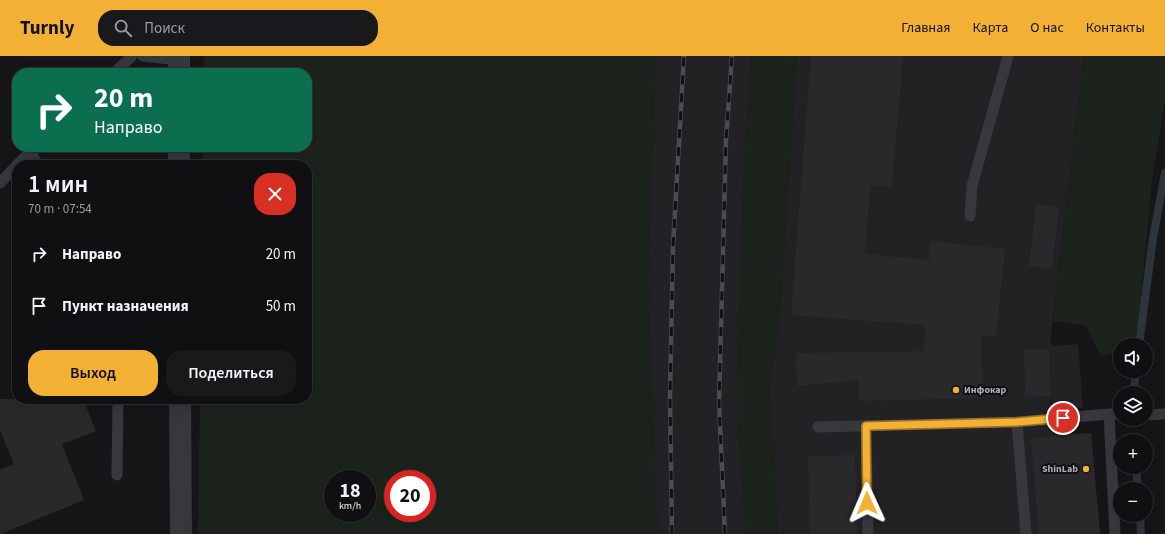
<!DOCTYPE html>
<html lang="ru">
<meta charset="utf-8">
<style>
body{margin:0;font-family:"Source Sans 3",sans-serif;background:#19191b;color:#f1f3f6;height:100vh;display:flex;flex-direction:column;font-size:15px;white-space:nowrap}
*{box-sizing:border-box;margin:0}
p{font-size:13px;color:#9c9d9f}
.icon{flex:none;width:22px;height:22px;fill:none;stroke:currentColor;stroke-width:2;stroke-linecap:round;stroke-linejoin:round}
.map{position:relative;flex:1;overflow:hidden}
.side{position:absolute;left:12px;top:104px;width:300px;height:244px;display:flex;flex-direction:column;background:#101012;border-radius:16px;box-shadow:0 4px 16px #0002,0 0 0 1px #303032}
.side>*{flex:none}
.top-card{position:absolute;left:12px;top:12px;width:300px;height:84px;border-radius:16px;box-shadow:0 4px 16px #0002,0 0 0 1px #303032;background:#0b6e4f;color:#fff;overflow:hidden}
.fabs{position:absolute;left:1113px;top:282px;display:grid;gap:8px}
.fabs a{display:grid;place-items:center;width:40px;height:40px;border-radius:50%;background:#101012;box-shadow:0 4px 16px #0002,0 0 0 1px #303032;font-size:20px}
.speed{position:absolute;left:324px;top:414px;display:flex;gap:8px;font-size:20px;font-weight:700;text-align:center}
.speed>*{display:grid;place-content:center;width:52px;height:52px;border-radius:50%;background:#101012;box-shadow:0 4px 16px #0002,0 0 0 1px #303032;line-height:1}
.speed small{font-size:10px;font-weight:400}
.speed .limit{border:6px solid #d22;background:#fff;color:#111}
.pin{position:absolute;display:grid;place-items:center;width:34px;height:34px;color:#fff;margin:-17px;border:2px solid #fff;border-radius:50%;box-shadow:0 1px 4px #0007}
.me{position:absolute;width:44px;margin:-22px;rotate:359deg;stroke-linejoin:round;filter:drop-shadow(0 0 3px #0008)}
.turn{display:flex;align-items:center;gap:14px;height:84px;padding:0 16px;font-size:18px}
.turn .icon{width:52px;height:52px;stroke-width:2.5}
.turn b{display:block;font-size:28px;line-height:34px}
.round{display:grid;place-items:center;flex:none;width:42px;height:42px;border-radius:16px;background:#19191b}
.headline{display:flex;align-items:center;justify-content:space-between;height:68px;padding:0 16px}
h1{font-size:24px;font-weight:600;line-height:30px}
.action{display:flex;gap:8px;margin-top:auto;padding:8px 16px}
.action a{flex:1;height:46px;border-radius:16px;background:#f2b134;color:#111;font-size:16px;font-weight:600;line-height:46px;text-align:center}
.action a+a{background:#19191b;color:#f1f3f6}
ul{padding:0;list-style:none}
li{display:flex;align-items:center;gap:12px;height:52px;padding:0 16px}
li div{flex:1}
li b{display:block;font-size:15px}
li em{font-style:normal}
header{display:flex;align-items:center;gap:24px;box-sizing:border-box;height:56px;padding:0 20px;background:#f2b134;color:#111}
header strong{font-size:19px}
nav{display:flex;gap:22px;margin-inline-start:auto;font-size:14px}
.search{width:280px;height:36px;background:#19191b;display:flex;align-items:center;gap:10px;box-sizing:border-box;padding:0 14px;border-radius:16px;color:#9c9d9f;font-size:15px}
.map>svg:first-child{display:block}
.built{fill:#222225}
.green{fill:#1c231d;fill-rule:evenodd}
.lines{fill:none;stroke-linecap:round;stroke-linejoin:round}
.stream{stroke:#2c353c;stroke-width:8}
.building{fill:#29292c}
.service{stroke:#37383d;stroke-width:11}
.minor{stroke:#37383d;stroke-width:22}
.rail-casing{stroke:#4a4c52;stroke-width:4.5}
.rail{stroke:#111113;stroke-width:3;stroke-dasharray:9;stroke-linecap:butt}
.route-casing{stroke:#9d7322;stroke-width:10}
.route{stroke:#f2b134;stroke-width:7}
.poi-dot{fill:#f2b134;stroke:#111113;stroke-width:1.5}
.labels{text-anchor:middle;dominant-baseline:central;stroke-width:4;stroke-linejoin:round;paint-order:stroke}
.poi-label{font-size:10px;font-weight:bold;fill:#a8adb8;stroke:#111113;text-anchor:start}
</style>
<header>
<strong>Turnly</strong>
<div class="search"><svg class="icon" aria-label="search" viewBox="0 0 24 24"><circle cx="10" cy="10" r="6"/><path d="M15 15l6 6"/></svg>Поиск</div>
<nav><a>Главная</a><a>Карта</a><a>О нас</a><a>Контакты</a></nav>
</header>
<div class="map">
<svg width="1165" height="478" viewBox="0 0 1165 478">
<rect width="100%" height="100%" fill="#161618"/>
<!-- built -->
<path class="built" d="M 656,0 L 751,0 L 743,134 L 737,352 L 746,478 L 657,478 L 648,223 L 654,37 Z
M 797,0 L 1084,0 L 1050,287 L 1053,290 L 1078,288 L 1083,352 L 1057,354 L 1060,379 L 1091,377 L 1100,478 L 778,478 L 769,328 L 779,269 Z"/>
<!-- green -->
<path class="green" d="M 204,0 L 656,0 L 654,37 L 648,223 L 657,478 L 198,478 L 200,343 L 307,343 L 307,109 L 202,109 L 203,91 L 307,91 L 307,17 L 203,17 ZM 333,423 L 367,423 L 367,457 L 333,457 ZM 393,423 L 427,423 L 427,457 L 393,457 Z
M 751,0 L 797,0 L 779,269 L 769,328 L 778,478 L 746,478 L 737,352 L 743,134 Z
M 1084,0 L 1165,0 L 1165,44 L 1152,123 L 1137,285 L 1130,289 L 1120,289 L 1120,295 L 1101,301 L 1086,270 L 1053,265 Z"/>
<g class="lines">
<!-- stream -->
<path class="stream" d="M 1139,289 L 1153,182 L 1165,117
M 1134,333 L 1136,315
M 1136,411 L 1138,433
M 1140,459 L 1141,478"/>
</g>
<!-- building -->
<path class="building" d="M 811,0 L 903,0 L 892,131 L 870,129 L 865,198 L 929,204 L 931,185 L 1005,193 L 996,281 L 981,280 L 983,342 L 859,345 L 859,324 L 797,330 L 796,297 L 924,295 L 925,269 L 791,259 Z
M 1036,148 L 1059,151 L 1052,213 L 1029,210 Z
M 1024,293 L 1049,293 L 1050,340 L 1025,341 Z
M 0,343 L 83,343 L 96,375 L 62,388 L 84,444 L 1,478 L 0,478 L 0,414 L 14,408 L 0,374 Z
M 1091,377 L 1100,478 L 1039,478 L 1031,382 Z
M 855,399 L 857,478 L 810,478 L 808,400 Z"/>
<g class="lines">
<!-- service -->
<path class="service" d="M 143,0 L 178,4
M 114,17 L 132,0
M 31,95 L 37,109
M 17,109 L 35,91
M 0,127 L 17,109
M 970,160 L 972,130 L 1008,0
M 1109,358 L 1115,478
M 1146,359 L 1165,358
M 1017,366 L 1026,478
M 866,370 L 868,478
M 818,371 L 1017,366 L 1109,358 L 1120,358
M 117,419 L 118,343"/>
<!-- minor -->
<path class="minor" d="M 179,17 L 179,0
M 179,91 L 179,109
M 180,343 L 181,478"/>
<!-- rail casing -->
<g class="rail-casing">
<path id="rail" d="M 672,478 L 670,342 L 673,191 L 684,0
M 725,478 L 719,346 L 726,84 L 732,0"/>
</g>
<!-- rail -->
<use href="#rail" class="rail"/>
</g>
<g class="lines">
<!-- route casing -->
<g class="route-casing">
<path id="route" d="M 867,447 L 866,370 L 1017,366 L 1063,362"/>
</g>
<!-- route -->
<use href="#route" class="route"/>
</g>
<!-- markers -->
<g class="poi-dot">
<circle cx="956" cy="334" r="4"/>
<circle cx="1086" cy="413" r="4"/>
</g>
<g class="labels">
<!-- poi labels -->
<g class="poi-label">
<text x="964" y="334">Инфокар</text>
<text x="1078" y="413" text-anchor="end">ShinLab</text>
</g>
</g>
</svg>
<div class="fabs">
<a><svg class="icon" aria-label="sound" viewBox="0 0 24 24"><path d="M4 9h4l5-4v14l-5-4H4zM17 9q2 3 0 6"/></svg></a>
<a><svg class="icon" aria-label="layers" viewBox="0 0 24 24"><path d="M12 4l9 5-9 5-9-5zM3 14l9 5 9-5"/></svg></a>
<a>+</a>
<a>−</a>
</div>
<div class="speed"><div>18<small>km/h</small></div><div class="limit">20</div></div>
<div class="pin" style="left:1063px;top:362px;background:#d93025"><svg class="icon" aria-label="arrive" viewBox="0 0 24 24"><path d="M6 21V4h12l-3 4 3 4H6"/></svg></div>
<svg class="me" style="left:867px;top:447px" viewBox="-20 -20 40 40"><path d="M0-17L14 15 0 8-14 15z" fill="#f2b134" stroke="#fff" stroke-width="4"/></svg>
<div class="top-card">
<div class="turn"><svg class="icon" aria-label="right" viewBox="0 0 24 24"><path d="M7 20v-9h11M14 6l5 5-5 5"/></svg><div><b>20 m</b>Направо</div></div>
</div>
<section class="side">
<div class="headline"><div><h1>1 мин</h1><p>70 m · 07:54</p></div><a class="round" style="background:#d93025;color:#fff"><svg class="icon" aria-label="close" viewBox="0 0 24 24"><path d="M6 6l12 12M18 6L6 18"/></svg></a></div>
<ul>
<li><svg class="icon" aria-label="right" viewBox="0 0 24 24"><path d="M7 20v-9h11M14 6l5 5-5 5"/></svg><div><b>Направо</b></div><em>20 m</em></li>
<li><svg class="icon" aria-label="arrive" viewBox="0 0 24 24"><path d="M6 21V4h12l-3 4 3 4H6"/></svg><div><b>Пункт назначения</b></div><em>50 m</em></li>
</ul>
<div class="action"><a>Выход</a><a>Поделиться</a></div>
</section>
</div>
